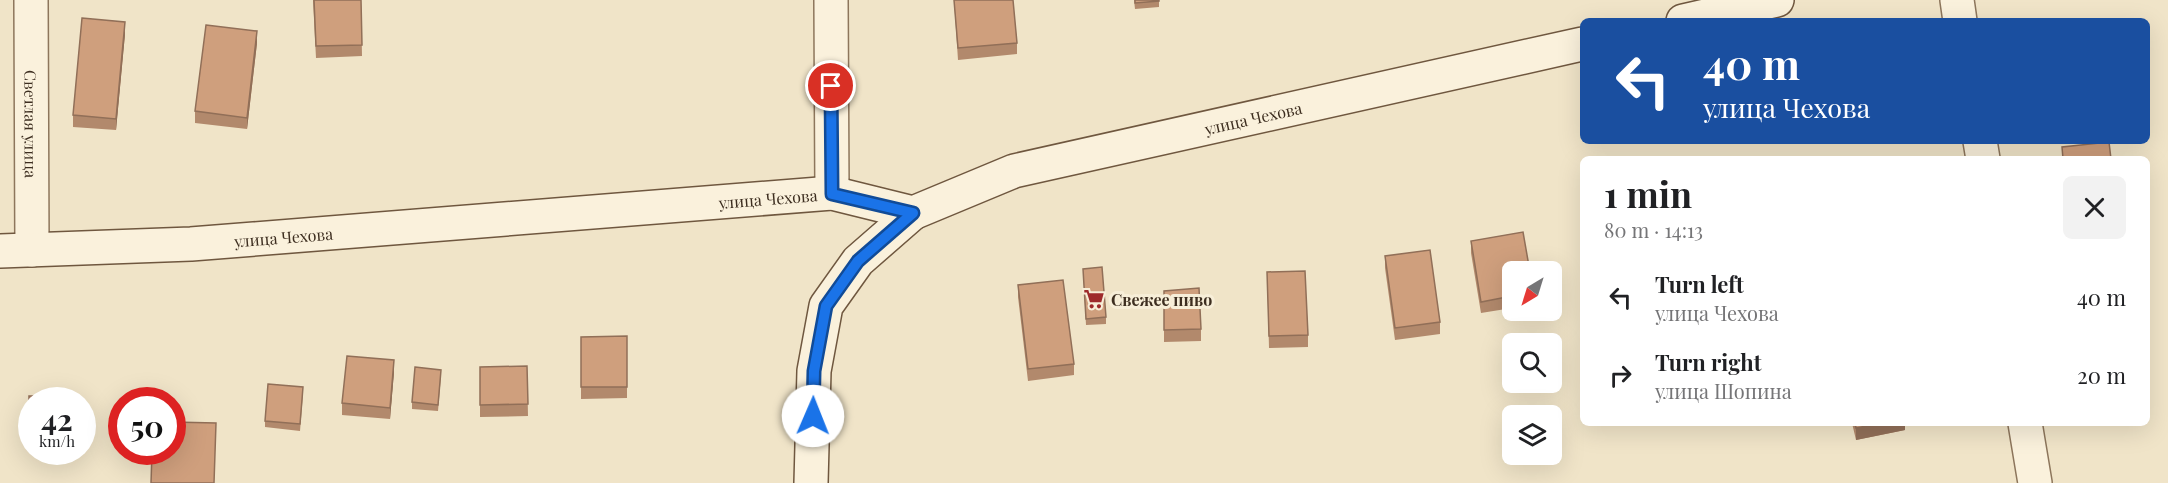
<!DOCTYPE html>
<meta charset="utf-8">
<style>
body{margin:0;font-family:"Playfair Display",serif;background:#f2f2f2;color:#202124;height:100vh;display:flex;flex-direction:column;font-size:22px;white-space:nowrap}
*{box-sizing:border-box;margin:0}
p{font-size:20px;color:#757577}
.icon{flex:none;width:33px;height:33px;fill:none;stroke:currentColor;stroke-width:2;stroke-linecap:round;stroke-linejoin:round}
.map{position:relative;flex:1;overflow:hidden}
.sheet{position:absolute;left:1580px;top:156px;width:570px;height:270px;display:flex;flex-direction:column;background:#fff;border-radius:9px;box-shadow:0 6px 24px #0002}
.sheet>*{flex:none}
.hud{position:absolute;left:1580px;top:18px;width:570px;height:126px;border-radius:9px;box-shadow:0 6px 24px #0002;background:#1a4fa0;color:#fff;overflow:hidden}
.needle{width:39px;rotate:218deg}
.fabs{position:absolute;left:1502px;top:261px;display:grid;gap:12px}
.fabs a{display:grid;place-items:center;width:60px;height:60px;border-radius:9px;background:#fff;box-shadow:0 6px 24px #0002;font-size:30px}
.speed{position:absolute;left:18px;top:387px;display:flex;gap:12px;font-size:30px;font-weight:700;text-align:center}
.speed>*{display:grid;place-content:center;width:78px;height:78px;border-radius:50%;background:#fff;box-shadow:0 6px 24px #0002;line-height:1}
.speed small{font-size:15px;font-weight:400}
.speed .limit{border:9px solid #d22;background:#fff;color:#111}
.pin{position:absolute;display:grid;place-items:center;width:51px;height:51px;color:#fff;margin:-26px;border:3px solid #fff;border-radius:50%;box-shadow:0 2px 6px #0007}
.me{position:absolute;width:66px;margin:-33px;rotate:1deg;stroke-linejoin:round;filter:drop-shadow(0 0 4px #0008)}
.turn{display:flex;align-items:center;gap:21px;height:126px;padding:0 24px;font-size:27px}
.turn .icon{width:78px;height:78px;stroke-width:2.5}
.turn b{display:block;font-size:42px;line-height:51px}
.round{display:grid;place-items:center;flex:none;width:63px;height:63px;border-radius:9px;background:#f2f2f2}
.headline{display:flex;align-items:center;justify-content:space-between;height:102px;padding:0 24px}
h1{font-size:36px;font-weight:700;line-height:45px}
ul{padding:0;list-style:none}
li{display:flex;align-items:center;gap:18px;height:78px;padding:0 24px}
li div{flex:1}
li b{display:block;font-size:22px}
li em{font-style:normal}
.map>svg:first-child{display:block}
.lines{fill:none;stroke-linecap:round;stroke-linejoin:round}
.street-casing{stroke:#8d765c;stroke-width:36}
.secondary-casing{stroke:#6f573f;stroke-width:36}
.street{stroke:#faf1dc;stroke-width:33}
.secondary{stroke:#faf1dc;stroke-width:33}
.wall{fill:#b2896c}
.shaded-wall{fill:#916f58}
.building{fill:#cf9f7d;stroke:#916f58;stroke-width:1.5}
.route-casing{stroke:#114b97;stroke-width:15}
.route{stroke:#1a73e8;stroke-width:10}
.labels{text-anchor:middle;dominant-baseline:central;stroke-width:6;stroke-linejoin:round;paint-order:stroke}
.street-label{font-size:16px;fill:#3d2e20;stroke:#f7eed8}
.poi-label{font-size:16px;font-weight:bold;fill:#3d2e20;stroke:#f7eed8;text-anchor:start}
</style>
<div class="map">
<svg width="2168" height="483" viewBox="0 0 2168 483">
<rect width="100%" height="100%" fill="#f0e4c8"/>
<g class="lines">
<!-- street casing -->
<g class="street-casing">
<g id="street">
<path id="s1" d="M 31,0 L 32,250"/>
<path d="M 831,0 L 832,193"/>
<path d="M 1957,0 L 1960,21"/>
<path d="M 1980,141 L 1983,159"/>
<path d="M 2025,423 L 2035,483"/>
</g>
</g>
<!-- secondary casing -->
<g class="secondary-casing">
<g id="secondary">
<path d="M 1683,21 L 1777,0"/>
<path id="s2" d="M 0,251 L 191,244 L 832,193 L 913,213 L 1014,171 L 1582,44"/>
<path d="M 811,483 L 814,371 L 826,306 L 858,261 L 913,213"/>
</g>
</g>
<!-- street -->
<use href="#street" class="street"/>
<!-- secondary -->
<use href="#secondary" class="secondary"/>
</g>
<!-- wall -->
<path class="wall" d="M 313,0 L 361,0 L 362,56 L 316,58 Z
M 954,0 L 1017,43 L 1017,54 L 958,60 Z
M 1134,0 L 1159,0 L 1159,7 L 1135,9 Z
M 125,34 L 116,130 L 73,127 L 73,115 Z
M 257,43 L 247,129 L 195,123 L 195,111 Z
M 1471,241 L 1512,272 L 1512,308 L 1481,313 L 1471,253 Z
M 1385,256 L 1440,322 L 1440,334 L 1395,340 L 1385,268 Z
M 1083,269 L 1106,317 L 1106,324 L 1086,325 Z
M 1267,272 L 1308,335 L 1308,347 L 1269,348 Z
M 1018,285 L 1074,364 L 1074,375 L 1028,381 L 1018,297 Z
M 1164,291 L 1201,329 L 1201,341 L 1164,342 Z
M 627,336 L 627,398 L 581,399 L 581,337 Z
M 527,366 L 528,416 L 480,417 L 480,367 Z
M 394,372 L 390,419 L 342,415 L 342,403 Z
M 441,376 L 438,411 L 412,409 L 412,402 Z
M 303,394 L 300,431 L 265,427 L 265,421 Z
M 29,396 L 32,400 L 32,440 L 29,440 Z
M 1852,423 L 1905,423 L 1905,430 L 1856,440 Z"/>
<!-- shaded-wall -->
<path class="shaded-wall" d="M 125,22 L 125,34 L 116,130 L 116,119 Z
M 257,31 L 257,43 L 247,129 L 247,118 Z
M 394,360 L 394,372 L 390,419 L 390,408 Z
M 1882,423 L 1905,423 L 1905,430 L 1856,440 L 1856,428 Z"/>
<!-- building -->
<path class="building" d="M 314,0 L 361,0 L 362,45 L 316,46 Z
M 954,0 L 1013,0 L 1017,43 L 958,48 Z
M 1135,0 L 1159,0 L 1159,1 L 1135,3 Z
M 82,18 L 125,22 L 116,119 L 73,115 Z
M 206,25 L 257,31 L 247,118 L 195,111 Z
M 2109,142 L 2111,159 L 2063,159 L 2062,147 Z
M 1523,232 L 1530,272 L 1512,272 L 1512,296 L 1481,302 L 1471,241 Z
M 1430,250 L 1440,322 L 1395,328 L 1385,256 Z
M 1102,267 L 1106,317 L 1086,319 L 1083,269 Z
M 1305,271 L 1308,335 L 1269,336 L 1267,272 Z
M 1063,280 L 1074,364 L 1028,369 L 1018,285 Z
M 1199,288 L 1201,329 L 1164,330 L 1164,291 Z
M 627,336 L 627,387 L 581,387 L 581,337 Z
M 347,356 L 394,360 L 390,408 L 342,403 Z
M 527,366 L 528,404 L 480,405 L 480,367 Z
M 415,367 L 441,370 L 438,405 L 412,402 Z
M 268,384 L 303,387 L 300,424 L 265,421 Z
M 29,396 L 57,396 L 57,400 L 32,400 L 32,434 L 29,434 Z
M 172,422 L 216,423 L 214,483 L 151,483 L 152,452 L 172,452 Z
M 1855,423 L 1882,423 L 1856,428 Z"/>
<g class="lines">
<!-- route casing -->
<g class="route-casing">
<path id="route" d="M 813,416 L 814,371 L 826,306 L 858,261 L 913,213 L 832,194 L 831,86"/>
</g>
<!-- route -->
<use href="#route" class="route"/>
</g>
<!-- icons -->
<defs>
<g id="supermarket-bare" transform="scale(1.62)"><path d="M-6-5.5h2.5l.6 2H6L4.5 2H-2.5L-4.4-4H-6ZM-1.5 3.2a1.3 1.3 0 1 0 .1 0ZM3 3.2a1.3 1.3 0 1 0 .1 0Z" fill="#9e2a2b" stroke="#f7eed8" stroke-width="2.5" paint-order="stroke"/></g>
</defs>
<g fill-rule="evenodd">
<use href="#supermarket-bare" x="1094" y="299"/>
</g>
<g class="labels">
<!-- street labels -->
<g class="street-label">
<text stroke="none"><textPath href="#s2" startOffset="1272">улица Чехова</textPath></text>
<text stroke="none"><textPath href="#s1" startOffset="124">Светлая улица</textPath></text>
<text stroke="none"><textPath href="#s2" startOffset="770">улица Чехова</textPath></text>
<text stroke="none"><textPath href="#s2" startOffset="284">улица Чехова</textPath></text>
</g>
<!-- poi labels -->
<g class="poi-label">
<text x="1111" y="299">Свежее пиво</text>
</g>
</g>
</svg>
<div class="fabs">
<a><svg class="needle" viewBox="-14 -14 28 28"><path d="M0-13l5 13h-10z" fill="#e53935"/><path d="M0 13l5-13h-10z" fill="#757577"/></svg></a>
<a><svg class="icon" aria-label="search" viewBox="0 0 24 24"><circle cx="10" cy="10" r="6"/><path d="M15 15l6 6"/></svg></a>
<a><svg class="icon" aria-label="layers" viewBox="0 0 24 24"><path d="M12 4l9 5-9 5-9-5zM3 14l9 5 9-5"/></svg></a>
</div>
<div class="speed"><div>42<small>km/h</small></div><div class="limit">50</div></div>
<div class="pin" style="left:831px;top:86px;background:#d93025"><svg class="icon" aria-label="arrive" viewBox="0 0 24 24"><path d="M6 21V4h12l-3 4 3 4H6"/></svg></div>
<svg class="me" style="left:813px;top:416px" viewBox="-20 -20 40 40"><circle r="19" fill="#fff"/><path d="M0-13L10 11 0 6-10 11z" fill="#1a73e8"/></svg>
<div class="hud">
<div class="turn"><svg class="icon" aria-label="left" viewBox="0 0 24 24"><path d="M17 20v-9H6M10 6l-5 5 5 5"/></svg><div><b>40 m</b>улица Чехова</div></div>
</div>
<section class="sheet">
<div class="headline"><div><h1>1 min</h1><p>80 m · 14:13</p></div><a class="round"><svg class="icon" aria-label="close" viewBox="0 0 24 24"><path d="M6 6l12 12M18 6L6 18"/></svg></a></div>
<ul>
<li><svg class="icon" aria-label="left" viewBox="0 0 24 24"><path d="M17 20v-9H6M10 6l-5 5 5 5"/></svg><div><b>Turn left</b><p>улица Чехова</p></div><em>40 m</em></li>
<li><svg class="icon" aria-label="right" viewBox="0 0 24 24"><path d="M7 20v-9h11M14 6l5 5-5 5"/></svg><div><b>Turn right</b><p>улица Шопина</p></div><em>20 m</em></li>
</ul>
</section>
</div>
